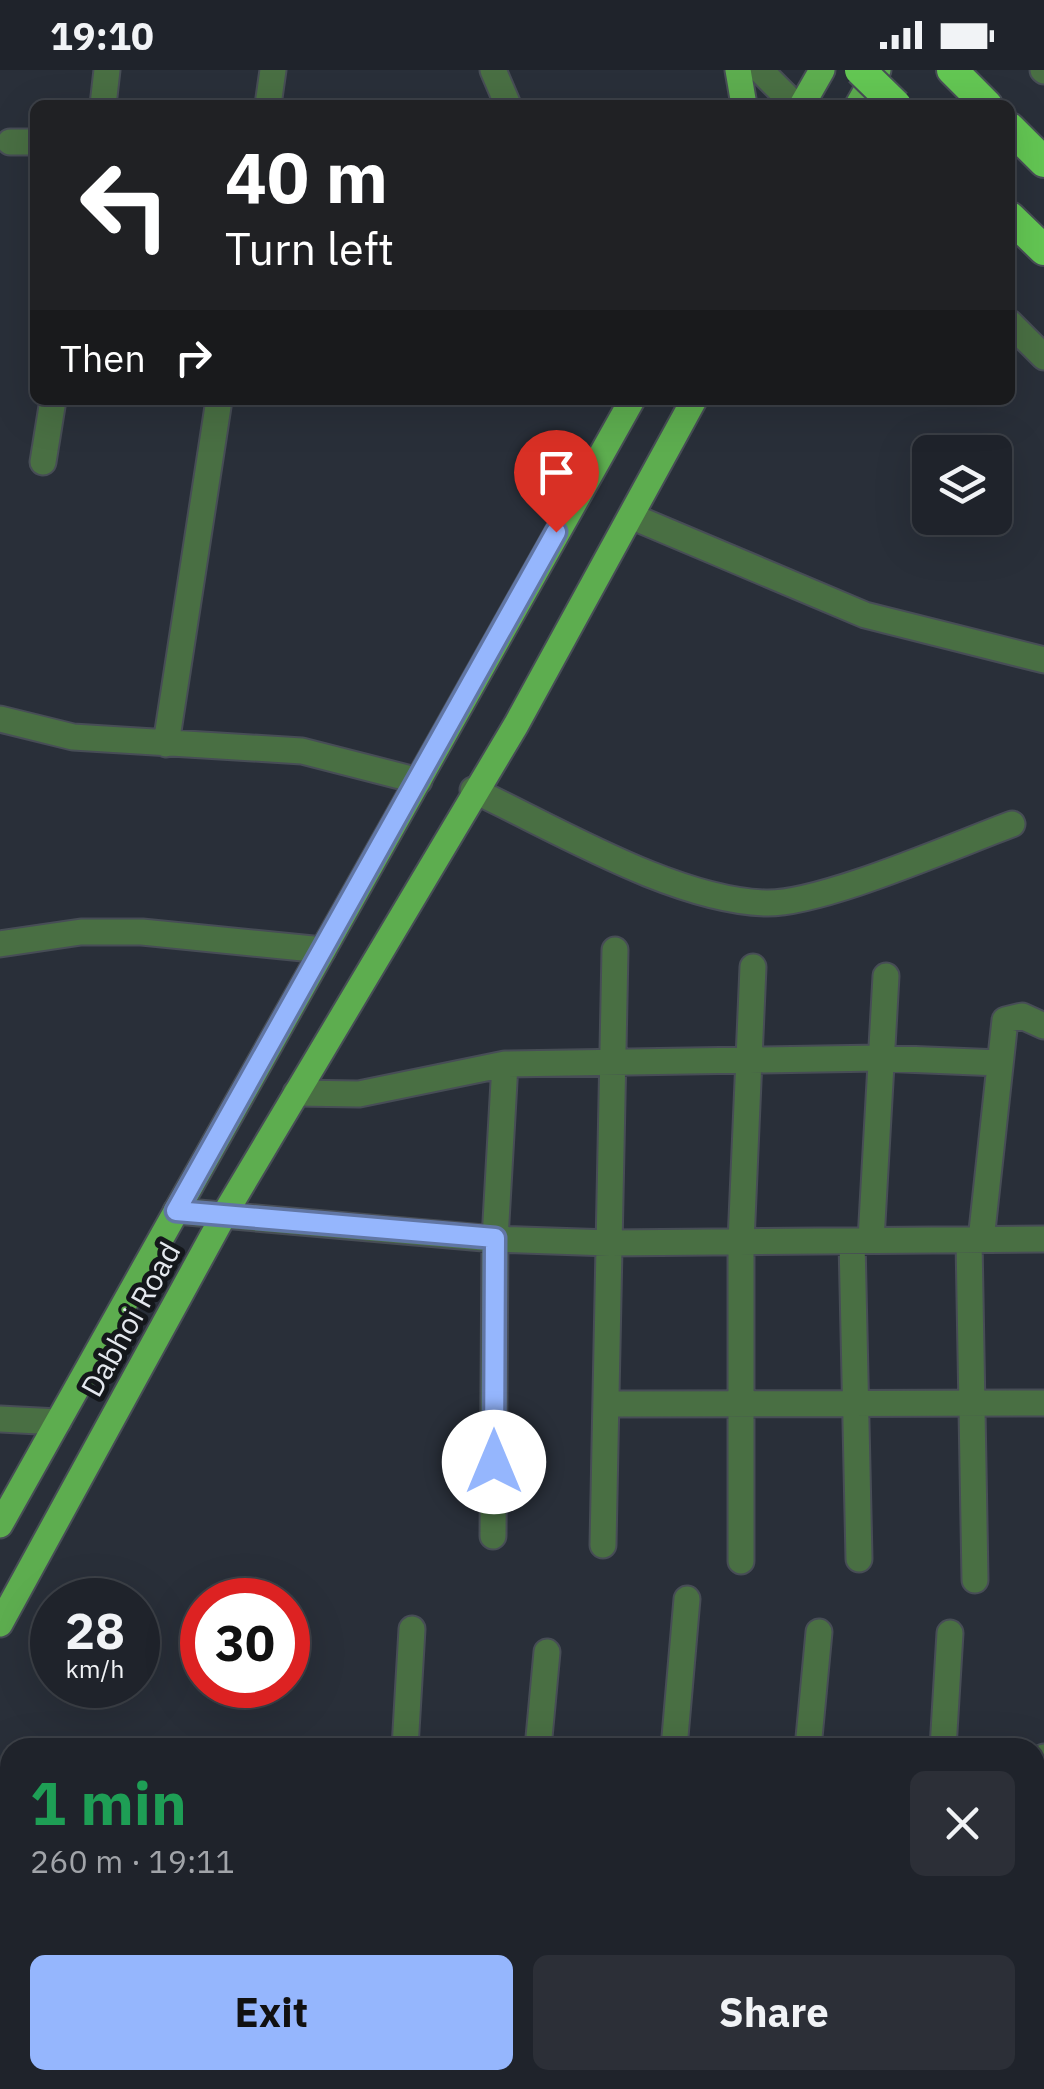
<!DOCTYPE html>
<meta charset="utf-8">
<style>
body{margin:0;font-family:"IBM Plex Sans",sans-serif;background:#2c2f37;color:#f1f3f6;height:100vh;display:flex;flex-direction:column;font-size:38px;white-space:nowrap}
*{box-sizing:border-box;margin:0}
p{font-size:32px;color:#a1a4a9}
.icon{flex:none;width:55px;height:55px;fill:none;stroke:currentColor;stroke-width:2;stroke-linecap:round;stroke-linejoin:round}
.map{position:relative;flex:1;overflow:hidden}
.details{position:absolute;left:0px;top:1668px;width:1045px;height:352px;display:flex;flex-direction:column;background:#1f232b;border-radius:30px 30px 0 0;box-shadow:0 10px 40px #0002,0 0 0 2px #3c4047}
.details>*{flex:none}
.guide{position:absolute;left:30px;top:30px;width:985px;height:305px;border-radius:15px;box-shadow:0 10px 40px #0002,0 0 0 2px #3c4047;background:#202124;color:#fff;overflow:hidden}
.controls{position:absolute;left:912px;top:365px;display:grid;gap:20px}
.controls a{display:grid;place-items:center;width:100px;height:100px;border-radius:15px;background:#1f232b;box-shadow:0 10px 40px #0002,0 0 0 2px #3c4047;font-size:50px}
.speed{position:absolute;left:30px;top:1508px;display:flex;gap:20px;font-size:50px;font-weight:700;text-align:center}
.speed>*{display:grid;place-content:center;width:130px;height:130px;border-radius:50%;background:#1f232b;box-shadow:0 10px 40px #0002,0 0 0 2px #3c4047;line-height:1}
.speed small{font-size:25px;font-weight:400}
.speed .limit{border:15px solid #d22;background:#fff;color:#111}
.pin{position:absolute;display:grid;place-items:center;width:85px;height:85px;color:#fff;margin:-102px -42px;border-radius:50% 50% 50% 0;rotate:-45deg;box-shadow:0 0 10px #0007}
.pin .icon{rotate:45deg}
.me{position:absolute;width:110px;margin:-55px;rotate:0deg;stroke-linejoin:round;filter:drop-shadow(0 0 8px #0008)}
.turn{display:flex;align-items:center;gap:35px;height:210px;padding:0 30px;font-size:45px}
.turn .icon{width:130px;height:130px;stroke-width:2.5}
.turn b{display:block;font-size:70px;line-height:85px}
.then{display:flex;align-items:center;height:95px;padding:0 30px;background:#0003;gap:20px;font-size:38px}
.round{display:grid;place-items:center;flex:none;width:105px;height:105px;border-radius:15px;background:#2c2f37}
.headline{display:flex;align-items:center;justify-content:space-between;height:170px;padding:0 30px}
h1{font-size:60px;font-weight:800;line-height:75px;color:#1e9e55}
.cta{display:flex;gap:20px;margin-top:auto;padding:20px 30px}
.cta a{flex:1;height:115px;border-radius:15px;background:#95b6fd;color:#111;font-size:40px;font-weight:800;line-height:115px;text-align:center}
.cta a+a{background:#2c2f37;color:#f1f3f6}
.status{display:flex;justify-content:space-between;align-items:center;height:70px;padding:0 50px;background:#1f232b;direction:ltr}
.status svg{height:28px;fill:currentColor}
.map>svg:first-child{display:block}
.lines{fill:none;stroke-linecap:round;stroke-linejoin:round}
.minor-casing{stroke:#474d56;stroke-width:29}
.major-casing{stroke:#474d56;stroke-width:29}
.highway-casing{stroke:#474d56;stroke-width:34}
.minor{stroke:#496f43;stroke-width:25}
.major{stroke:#5dad4f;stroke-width:25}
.highway{stroke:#63c653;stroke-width:30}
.highway-bridge-casing{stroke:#474d56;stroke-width:34;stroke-linecap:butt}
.highway-bridge{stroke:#63c653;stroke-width:30}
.route-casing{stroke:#6176a4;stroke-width:25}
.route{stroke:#95b6fd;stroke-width:18}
.labels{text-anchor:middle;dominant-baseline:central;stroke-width:10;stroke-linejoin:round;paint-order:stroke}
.street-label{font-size:30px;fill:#e4e8ee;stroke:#14171b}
</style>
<div class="status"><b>19:10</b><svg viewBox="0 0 49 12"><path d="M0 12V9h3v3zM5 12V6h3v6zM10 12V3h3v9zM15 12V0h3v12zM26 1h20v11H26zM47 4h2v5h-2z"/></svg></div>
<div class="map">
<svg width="1044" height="2019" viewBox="0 0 1044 2019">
<rect width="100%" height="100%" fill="#292f39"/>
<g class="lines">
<!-- minor casing -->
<g class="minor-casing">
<path id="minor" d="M 493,0 L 508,35
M 760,0 L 795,35
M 1043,0 L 1044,1
M 103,35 L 107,0
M 268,35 L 273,0
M 10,72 L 35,72
M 1010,253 L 1044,287
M 43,392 L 53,330
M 633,447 L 865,545 L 1044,590
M 0,649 L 73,667 L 302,681 L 419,711
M 166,674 L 219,330
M 473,720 C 556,759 674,830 765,833 C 820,835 955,775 1012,754
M 0,874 L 81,862 L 142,862 L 323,880
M 296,1023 L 359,1024 L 505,994 L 879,988 L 1000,993
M 176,1141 L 495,1169 L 610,1173 L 1044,1169
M 871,1170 L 886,906
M 969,1170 L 975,1510
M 981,1170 L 1005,950 L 1022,946 L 1044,956
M 852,1171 L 859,1489
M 606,1334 L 1044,1333
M 0,1349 L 58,1352
M 493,1466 L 495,1169 L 505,994
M 603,1475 L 615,880
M 741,1491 L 741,1172 L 753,897
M 405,1678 L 412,1559
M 538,1678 L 547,1582
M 674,1678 L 687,1529
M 808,1678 L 819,1562
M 943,1678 L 950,1563
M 0,1723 L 10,1724
M 1035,1814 L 1044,1687
M 449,2010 L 485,2019
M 3,2019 L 9,1971
M 160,2019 L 161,2010
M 324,2019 L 326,2010
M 785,2019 L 785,2010
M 914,2019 L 915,2010
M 1013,2019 L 1014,2010"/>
</g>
<!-- major casing -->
<g class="major-casing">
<path id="major" d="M 738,0 L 744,35
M 802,35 L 822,0
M 858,35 L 878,0
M 0,1455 L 632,330
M 0,1554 L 224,1145 L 516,655 L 694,330"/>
</g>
<!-- highway casing -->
<g class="highway-casing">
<path id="highway" d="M 952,0 L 987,35
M 1010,58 L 1044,92
M 1010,147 L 1044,180"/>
</g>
<!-- minor -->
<use href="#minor" class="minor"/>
<!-- major -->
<use href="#major" class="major"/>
<!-- highway -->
<use href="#highway" class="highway"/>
<!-- highway-bridge casing -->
<g class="highway-bridge-casing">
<path id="highway-bridge" d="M 860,0 L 896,35"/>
</g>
<!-- highway-bridge -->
<use href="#highway-bridge" class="highway-bridge"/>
</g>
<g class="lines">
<!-- route casing -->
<g class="route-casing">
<path id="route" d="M 494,1392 L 495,1168 L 176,1141 L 556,462"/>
</g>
<!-- route -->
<use href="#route" class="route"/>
</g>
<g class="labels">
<!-- street labels -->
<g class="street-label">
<text transform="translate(130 1249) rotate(-61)">Dabhoi Road</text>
</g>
</g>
</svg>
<div class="controls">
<a><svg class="icon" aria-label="layers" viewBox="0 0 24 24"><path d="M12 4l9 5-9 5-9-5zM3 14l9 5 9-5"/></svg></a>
</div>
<div class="speed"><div>28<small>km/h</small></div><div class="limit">30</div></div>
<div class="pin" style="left:556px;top:462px;background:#d93025"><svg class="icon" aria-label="arrive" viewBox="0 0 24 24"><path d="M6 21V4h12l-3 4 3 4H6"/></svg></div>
<svg class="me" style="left:494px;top:1392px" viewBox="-20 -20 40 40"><circle r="19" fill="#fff"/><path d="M0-13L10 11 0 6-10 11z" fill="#95b6fd"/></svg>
<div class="guide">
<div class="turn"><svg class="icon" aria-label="left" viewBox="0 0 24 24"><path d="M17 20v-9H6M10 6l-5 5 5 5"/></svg><div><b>40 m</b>Turn left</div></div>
<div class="then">Then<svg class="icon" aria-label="right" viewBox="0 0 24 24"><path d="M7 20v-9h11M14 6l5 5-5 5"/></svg></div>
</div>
<section class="details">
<div class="headline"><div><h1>1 min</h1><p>260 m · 19:11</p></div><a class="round"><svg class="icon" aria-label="close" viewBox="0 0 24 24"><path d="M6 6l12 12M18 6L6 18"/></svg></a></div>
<div class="cta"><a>Exit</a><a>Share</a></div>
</section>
</div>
